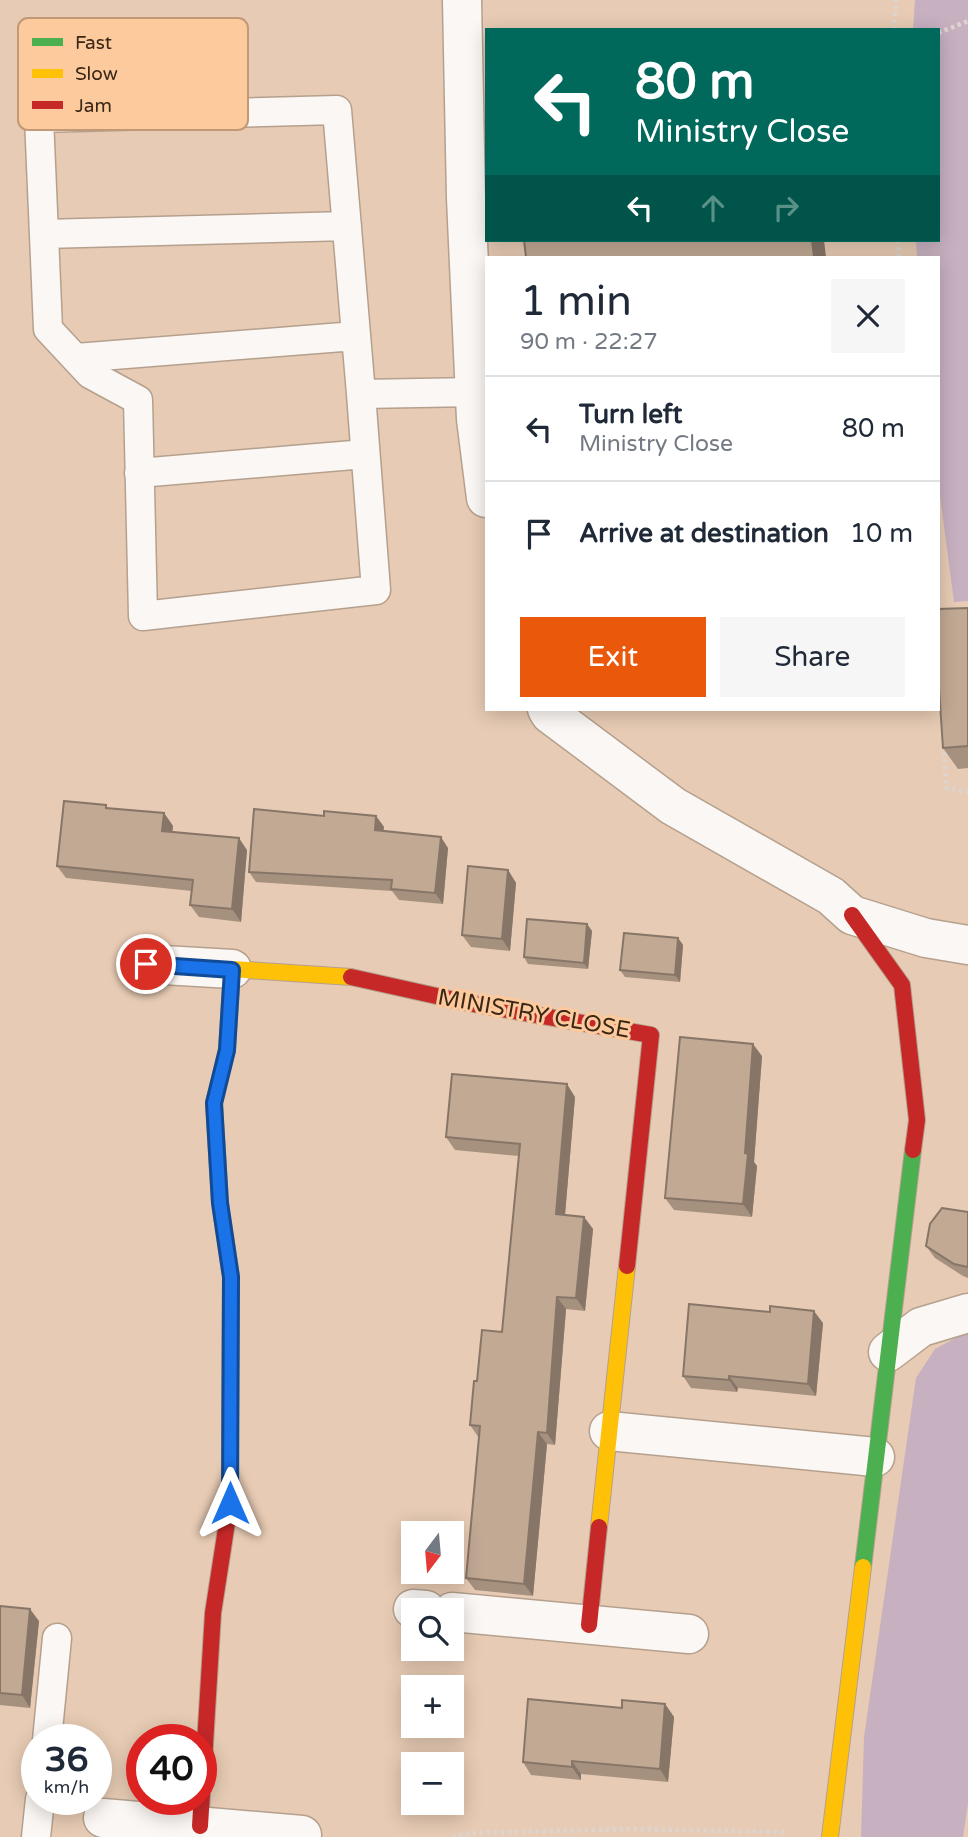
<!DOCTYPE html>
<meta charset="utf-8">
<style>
body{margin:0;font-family:"Varela Round",sans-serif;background:#f6f6f7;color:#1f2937;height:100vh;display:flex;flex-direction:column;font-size:26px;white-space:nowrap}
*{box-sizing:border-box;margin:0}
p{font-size:23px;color:#747a83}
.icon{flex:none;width:38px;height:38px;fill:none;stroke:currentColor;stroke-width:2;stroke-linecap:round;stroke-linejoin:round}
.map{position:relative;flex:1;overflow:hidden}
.sheet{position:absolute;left:485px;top:256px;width:455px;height:455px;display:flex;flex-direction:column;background:#fff;border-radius:0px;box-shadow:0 4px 18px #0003}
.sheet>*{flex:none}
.top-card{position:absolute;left:485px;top:28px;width:455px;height:214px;border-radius:0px;box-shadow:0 4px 18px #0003;background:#00695c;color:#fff;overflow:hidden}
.needle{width:46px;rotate:196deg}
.fabs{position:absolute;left:401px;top:1521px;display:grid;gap:14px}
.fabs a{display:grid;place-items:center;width:63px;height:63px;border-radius:0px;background:#fff;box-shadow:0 4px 18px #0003;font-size:35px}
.speed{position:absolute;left:21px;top:1724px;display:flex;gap:14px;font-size:35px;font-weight:700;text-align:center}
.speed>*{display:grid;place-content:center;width:91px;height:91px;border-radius:50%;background:#fff;box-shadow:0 4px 18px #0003;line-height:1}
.speed small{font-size:18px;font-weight:400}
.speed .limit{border:10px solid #d22;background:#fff;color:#111}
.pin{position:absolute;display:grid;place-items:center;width:60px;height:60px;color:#fff;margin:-30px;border:4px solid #fff;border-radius:50%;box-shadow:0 2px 7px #0007}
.me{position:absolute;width:77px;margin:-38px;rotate:0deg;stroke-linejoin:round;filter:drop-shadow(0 0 5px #0008)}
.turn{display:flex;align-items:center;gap:24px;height:147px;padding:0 35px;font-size:32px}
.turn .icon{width:91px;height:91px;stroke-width:2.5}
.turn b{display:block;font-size:49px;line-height:60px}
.lanes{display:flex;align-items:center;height:66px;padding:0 35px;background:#0003;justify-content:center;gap:35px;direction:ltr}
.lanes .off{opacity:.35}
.round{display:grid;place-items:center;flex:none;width:74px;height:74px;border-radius:0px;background:#f6f6f7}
.summary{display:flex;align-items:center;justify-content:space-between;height:119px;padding:0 35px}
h1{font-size:42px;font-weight:600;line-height:52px}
.button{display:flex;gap:14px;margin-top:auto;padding:14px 35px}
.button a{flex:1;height:80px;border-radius:0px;background:#ea580c;color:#fff;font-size:28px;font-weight:600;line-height:80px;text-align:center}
.button a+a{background:#f6f6f7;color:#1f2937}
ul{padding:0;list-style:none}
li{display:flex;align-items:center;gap:21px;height:105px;padding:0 35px;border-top:2px solid #e0e1e3}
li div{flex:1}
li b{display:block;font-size:26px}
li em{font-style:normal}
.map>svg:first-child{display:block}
.green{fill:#c7b0c0}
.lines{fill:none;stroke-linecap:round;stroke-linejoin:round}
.lane-casing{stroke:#b5a08e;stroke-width:31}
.street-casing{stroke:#b5a08e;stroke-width:41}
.fast-casing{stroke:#b5a08e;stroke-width:18}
.slow-casing{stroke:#b5a08e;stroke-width:18}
.jam-casing{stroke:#b5a08e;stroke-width:18}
.path{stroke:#ddd4cd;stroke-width:4.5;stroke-dasharray:3.5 3.5;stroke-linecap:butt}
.lane{stroke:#fbf7f4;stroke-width:28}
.street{stroke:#fbf7f4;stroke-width:38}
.fast{stroke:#4caf50;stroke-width:16}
.slow{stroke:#ffc107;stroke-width:16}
.jam{stroke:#c62828;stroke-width:16}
.wall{fill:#a6917f}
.shaded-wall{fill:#877668}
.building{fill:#c1a994;stroke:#877668;stroke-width:2}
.route-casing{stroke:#114b97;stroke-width:18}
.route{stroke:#1a73e8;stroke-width:12}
.labels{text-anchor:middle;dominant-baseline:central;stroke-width:6;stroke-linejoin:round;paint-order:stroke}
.street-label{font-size:23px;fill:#3a2716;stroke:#fdca9e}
.key{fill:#fdca9e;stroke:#c29975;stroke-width:2}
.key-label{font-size:19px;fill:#3a2716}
</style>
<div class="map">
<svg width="968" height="1837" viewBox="0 0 968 1837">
<rect width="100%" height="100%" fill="#e7cbb4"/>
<!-- green -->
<path class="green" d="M 915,0 L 968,0 L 968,601 L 954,602 L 938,481 L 938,257 L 917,257 L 916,240 L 938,240 L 938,30 L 913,30 Z
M 963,1334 L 968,1334 L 968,1803 L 963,1837 L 861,1837 L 864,1737 L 916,1378 L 935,1349 Z"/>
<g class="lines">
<!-- lane casing -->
<g class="lane-casing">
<path id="lane" d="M 44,234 L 347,226
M 76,358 L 355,336
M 361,394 L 337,110 L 39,118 L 48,329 L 90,374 L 138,400 L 143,616 L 376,590 L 361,394 L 475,392
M 139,473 L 365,454
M 47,1740 L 57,1638
M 36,1837 L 40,1799"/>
</g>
<!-- street casing -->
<g class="street-casing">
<path id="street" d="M 462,0 L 466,198 L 476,419 L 486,498
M 547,709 L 550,714 L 673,806 L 831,896 L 852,915 L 926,938 L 968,945
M 146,964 L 232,969
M 888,1352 L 921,1327 L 968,1313
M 609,1431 L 875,1457
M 413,1609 L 426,1610
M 452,1612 L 689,1634
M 103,1818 L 302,1835"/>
</g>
<!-- fast casing -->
<g class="fast-casing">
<path id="fast" d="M 863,1567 L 913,1150"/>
</g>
<!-- slow casing -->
<g class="slow-casing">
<path id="slow" d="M 230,1423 L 231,1277 L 220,1203 L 214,1103 L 227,1050 L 232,969 L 351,977
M 599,1527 L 627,1266
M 830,1837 L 863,1567"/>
</g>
<!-- jam casing -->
<g class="jam-casing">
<path id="jam" d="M 852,915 L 902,985 L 917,1120 L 913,1150
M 351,977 L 468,1003 L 651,1035 L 627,1266
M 589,1625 L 599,1527
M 200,1826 L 213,1613 L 230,1503 L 230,1423"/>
</g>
<!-- path -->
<path class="path" d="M 894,30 L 896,0
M 938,33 L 968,21
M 898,240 L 899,257
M 944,745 L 946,788 L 968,792
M 452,1837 L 471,1833 L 631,1829 L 786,1832"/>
<!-- lane -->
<use href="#lane" class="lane"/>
<!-- street -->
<use href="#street" class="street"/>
<!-- fast -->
<use href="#fast" class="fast"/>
<!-- slow -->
<use href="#slow" class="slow"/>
<!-- jam -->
<use href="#jam" class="jam"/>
</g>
<!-- wall -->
<path class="wall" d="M 968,608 L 968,768 L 958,769 L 943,748 Z
M 106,805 L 108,808 L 164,813 L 173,826 L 172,832 L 247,850 L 241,922 L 199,917 L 190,905 L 192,891 L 66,878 L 57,866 Z
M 324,816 L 376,816 L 384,827 L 383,831 L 448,848 L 443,904 L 399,900 L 392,891 L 256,882 L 249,872 Z
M 508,870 L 516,883 L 510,951 L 471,947 L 462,935 Z
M 587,924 L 592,931 L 588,969 L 528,964 L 524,957 Z
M 678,938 L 683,945 L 680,982 L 625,977 L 620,970 Z
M 762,1056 L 754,1162 L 757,1166 L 752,1217 L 674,1210 L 665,1198 Z
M 575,1097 L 565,1215 L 584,1217 L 593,1229 L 585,1311 L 566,1309 L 555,1445 L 547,1444 L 533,1596 L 475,1590 L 466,1578 L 479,1438 L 470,1425 L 502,1332 L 519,1156 L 455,1150 L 446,1137 Z
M 968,1212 L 968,1278 L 963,1276 L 935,1258 L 926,1246 Z
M 770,1312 L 823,1323 L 816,1396 L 738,1388 L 737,1392 L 691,1388 L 683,1376 Z
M 0,1606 L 39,1621 L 30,1708 L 0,1705 Z
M 665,1704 L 674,1717 L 668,1782 L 581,1774 L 581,1780 L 531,1775 L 523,1762 L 622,1708 Z"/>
<!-- shaded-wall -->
<path class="shaded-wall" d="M 812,240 L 824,240 L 826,257 L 814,257 Z
M 164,813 L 173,826 L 171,843 L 162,831 Z
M 376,816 L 384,827 L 382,841 L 375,830 Z
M 441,837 L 448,848 L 443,904 L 435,893 Z
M 239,838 L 247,850 L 241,922 L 232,909 Z
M 508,870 L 516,883 L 510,951 L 502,939 Z
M 587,924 L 592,931 L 588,969 L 584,963 Z
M 678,938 L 683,945 L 680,982 L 675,975 Z
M 753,1044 L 762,1056 L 754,1162 L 757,1166 L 752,1217 L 743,1204 L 745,1153 Z
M 567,1084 L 575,1097 L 564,1226 L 556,1214 Z
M 584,1217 L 593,1229 L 585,1311 L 576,1298 Z
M 557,1297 L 566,1309 L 555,1445 L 547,1433 Z
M 814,1311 L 823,1323 L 816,1396 L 808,1384 Z
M 729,1376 L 738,1388 L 737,1392 L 729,1380 Z
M 538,1432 L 547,1444 L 533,1596 L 524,1584 Z
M 30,1609 L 39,1621 L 30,1708 L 22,1695 Z
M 665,1704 L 674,1717 L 668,1782 L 660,1769 Z
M 572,1761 L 581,1774 L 581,1780 L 572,1767 Z"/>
<!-- building -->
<path class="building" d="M 524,240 L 812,240 L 814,257 L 526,257 Z
M 968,608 L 968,746 L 943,748 L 938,674 L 938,609 Z
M 64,801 L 106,805 L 106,808 L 164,813 L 162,831 L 239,838 L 232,909 L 190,905 L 193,880 L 57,866 Z
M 254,809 L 324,816 L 324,811 L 376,816 L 375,830 L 441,837 L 435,893 L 391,889 L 392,880 L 249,872 Z
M 468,866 L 508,870 L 502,939 L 462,935 Z
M 527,919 L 587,924 L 584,963 L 524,957 Z
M 624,933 L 678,938 L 675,975 L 620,970 Z
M 680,1037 L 753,1044 L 745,1153 L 748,1154 L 743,1204 L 665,1198 Z
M 452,1074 L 567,1084 L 556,1214 L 584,1217 L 576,1298 L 557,1297 L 547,1433 L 538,1432 L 524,1584 L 466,1578 L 480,1426 L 470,1425 L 474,1381 L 477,1381 L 482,1330 L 502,1332 L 520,1144 L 446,1137 Z
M 942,1208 L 968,1212 L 968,1267 L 954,1264 L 926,1246 L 930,1224 Z
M 689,1304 L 770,1312 L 770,1306 L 814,1311 L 808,1384 L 729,1376 L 729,1380 L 683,1376 Z
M 0,1606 L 30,1609 L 22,1695 L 0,1693 Z
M 528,1699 L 622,1708 L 622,1700 L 665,1704 L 660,1769 L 572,1761 L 572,1767 L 523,1762 Z"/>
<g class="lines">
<!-- route casing -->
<g class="route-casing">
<path id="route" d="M 146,964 L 232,970 L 227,1050 L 214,1103 L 220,1203 L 231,1277 L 230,1503"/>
</g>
<!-- route -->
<use href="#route" class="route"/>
</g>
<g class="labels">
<!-- street labels -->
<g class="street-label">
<text transform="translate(534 1014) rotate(10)">MINISTRY CLOSE</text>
</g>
</g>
<!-- legend -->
<rect x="18" y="18" width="230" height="112" rx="10" class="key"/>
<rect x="32" y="38" width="31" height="8" fill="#4caf50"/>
<rect x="32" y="69" width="31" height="9" fill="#ffc107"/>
<rect x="32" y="101" width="31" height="8" fill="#c62828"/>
<g class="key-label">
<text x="75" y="49">Fast</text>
<text x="75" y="80">Slow</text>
<text x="75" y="112">Jam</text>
</g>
</svg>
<div class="fabs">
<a><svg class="needle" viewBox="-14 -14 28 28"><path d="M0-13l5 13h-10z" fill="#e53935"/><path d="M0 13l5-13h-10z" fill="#747a83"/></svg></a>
<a><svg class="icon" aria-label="search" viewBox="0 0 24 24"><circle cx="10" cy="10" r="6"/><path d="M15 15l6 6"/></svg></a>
<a>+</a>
<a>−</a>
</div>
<div class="speed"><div>36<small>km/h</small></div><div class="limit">40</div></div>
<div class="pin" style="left:146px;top:964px;background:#d93025"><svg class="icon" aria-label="arrive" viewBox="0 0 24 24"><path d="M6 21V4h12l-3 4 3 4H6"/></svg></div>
<svg class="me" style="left:230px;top:1503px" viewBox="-20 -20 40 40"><path d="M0-17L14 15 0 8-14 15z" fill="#1a73e8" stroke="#fff" stroke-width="4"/></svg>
<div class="top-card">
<div class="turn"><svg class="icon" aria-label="left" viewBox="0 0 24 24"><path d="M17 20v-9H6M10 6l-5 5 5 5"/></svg><div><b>80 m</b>Ministry Close</div></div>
<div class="lanes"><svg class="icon" aria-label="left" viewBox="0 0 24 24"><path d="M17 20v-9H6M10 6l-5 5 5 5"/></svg><svg class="icon off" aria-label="ahead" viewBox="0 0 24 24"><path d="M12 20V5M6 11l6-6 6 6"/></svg><svg class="icon off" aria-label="right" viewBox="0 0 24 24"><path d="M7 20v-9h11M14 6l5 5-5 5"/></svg></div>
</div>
<section class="sheet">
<div class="summary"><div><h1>1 min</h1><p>90 m · 22:27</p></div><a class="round"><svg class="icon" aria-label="close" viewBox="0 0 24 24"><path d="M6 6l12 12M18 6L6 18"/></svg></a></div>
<ul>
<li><svg class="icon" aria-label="left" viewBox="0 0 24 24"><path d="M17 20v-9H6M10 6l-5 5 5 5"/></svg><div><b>Turn left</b><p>Ministry Close</p></div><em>80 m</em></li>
<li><svg class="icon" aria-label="arrive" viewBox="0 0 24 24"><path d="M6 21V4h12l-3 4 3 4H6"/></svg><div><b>Arrive at destination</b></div><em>10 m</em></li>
</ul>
<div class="button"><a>Exit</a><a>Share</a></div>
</section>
</div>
